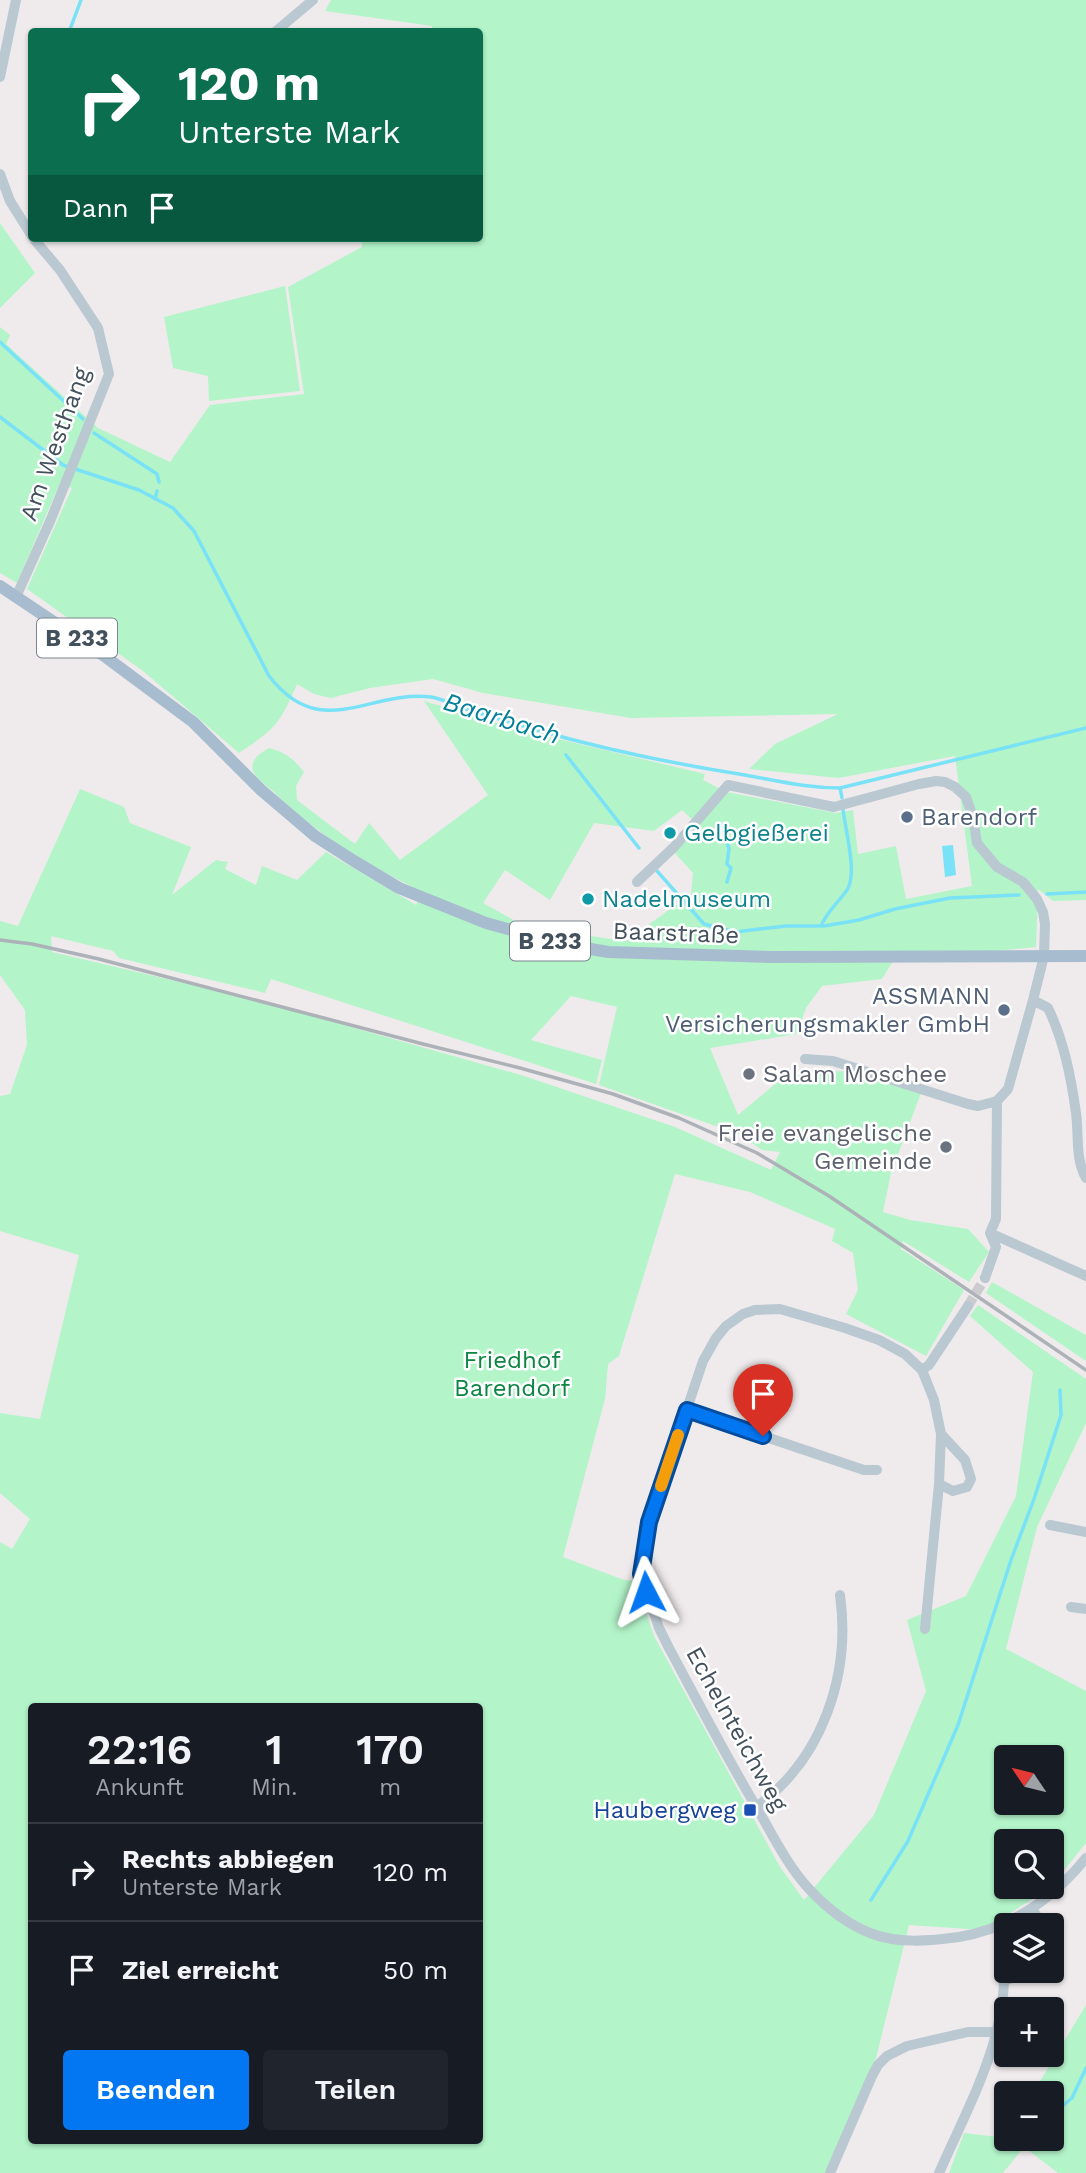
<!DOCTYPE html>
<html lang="de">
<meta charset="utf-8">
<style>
body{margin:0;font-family:"Work Sans",sans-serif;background:#20242c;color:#f1f3f6;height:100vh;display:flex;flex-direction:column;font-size:26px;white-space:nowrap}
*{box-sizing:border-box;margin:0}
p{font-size:23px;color:#9ea1a6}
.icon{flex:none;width:38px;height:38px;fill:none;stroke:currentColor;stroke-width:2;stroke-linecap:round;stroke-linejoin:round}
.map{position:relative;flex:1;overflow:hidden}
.side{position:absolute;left:28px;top:1703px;width:455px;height:441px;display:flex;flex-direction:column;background:#171b24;border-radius:7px;box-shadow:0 2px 5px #0004}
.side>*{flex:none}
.banner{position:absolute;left:28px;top:28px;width:455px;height:214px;border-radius:7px;box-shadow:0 2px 5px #0004;background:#0b6e4f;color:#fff;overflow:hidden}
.needle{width:46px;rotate:305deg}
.fabs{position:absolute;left:994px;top:1745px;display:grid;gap:14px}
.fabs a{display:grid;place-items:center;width:70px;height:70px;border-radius:7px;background:#171b24;box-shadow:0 2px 5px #0004;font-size:35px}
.pin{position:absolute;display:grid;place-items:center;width:60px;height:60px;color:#fff;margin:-72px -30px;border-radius:50% 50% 50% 0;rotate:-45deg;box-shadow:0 0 7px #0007}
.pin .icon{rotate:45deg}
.me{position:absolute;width:77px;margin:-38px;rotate:356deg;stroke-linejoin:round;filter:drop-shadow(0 0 5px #0008)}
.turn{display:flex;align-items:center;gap:24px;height:147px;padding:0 35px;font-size:32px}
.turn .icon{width:91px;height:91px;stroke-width:2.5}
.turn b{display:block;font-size:49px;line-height:60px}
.then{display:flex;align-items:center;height:66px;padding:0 35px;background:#0003;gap:14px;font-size:26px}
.eta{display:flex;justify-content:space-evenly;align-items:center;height:119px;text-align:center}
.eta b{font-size:42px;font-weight:600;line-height:49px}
.action{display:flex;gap:14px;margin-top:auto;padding:14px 35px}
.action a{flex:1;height:80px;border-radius:7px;background:#0376f2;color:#fff;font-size:28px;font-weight:600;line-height:80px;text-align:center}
.action a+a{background:#20242c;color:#f1f3f6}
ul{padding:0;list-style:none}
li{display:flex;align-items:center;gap:21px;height:98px;padding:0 35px;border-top:2px solid #363941}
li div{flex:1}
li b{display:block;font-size:26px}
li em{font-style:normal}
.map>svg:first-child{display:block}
.green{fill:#b3f4c9;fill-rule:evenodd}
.water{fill:#7ae2f6}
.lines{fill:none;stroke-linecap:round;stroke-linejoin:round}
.stream{stroke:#7ae2f6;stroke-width:3.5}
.minor-tunnel{stroke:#cccccf;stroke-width:10;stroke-dasharray:10 5;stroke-linecap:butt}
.minor{stroke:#bac8d1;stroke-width:10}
.major{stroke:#a7bdcf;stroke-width:12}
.rail{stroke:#adb2b8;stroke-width:3.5}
.route-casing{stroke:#024d9d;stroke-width:18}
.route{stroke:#0376f2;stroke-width:12}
.slow{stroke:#f59e0b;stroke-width:12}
.service-dot{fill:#5c6f8a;stroke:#fff;stroke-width:2.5}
.culture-dot{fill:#0f9aa8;stroke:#fff;stroke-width:2.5}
.worship-dot{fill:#6b7280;stroke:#fff;stroke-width:2.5}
.transit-dot{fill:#1a4fb4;stroke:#fff;stroke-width:2.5}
.labels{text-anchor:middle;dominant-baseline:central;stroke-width:5;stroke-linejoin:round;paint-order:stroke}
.shield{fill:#fff;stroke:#7b858d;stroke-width:2}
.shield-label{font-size:23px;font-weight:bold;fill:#42515c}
.street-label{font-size:24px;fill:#42515c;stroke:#fff}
.service-label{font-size:24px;fill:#4e5e75;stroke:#fff;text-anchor:start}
.culture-label{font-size:24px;fill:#0d838f;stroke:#fff;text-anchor:start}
.worship-label{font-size:24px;fill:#5b616d;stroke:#fff;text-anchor:start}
.park-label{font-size:24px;fill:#0b8542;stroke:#fff}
.transit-label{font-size:24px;fill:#164399;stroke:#fff;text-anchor:end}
.water-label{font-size:26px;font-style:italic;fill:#038099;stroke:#fff}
</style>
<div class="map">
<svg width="1086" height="2173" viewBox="0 0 1086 2173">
<rect width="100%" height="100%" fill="#efebec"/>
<!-- green -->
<path class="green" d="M 331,0 L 1086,0 L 1086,900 L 1053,901 L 1038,889 L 1036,947 L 893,961 L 882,979 L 822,986 L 806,1008 L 797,1034 L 710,1048 L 738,1115 L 786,1075 L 843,1071 L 921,1093 L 891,1173 L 883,1212 L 910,1220 L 968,1229 L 989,1252 L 969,1282 L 903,1241 L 901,1249 L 964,1290 L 926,1356 L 846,1314 L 858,1290 L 853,1253 L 832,1241 L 835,1229 L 750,1192 L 675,1174 L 619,1356 L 608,1364 L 605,1399 L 563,1557 L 624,1580 L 635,1581 L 654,1636 L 780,1867 L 804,1900 L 874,1815 L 926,1691 L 907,1620 L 966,1596 L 1016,1496 L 1033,1372 L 970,1316 L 978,1305 L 1086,1379 L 1086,1423 L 1037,1527 L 1006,1649 L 1086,1691 L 1086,1843 L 1052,1885 L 1052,1841 L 1006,1841 L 1006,1886 L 1051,1887 L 1050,1888 L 983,1930 L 909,1925 L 876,2058 L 825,2173 L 0,2173 L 0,1542 L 12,1549 L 30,1519 L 0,1493 L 0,1413 L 40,1419 L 79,1255 L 0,1231 L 0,1096 L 10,1094 L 27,1045 L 25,1010 L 0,975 L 0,921 L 18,926 L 80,789 L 124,807 L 130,823 L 191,847 L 172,895 L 216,860 L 228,862 L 225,869 L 256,885 L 262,866 L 297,880 L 326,852 L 416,905 L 422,892 C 369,865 317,835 274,792 C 268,787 258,780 254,773 C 248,761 260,753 269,748 C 285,752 294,759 304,772 L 296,786 L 297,800 L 355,844 L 369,823 L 400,860 L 488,795 L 424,701 L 529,732 L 705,774 L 703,780 L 726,792 L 836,813 L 853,810 L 858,854 L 896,846 L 906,899 L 972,886 L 955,756 L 838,778 L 749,769 L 775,744 L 838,714 L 631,718 L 483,693 L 433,679 L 370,688 L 331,698 L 314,694 L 297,684 C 280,724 275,729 239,753 L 143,671 L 27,589 L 72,488 L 59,485 L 17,583 L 0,573 L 0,327 L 10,335 L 6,344 L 98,428 L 170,462 L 210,405 L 304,394 L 288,287 L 362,247 L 361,238 L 480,238 L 480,32 L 432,31 L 432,26 L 325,11 ZM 682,810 L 697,824 L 674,852 L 693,873 L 691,894 L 626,941 L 526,927 L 483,903 L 505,870 L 550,900 L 594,823 L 654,831 ZM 51,936 L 113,951 L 119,958 L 265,993 L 271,979 L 596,1084 L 602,1060 L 531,1040 L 571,996 L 617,1007 L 599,1085 L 741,1135 L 762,1150 L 780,1152 L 771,1170 L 675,1127 L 521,1075 L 248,998 L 52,952 ZM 32,1706 L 480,1706 L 480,2140 L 32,2140 ZM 1006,1757 L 1052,1757 L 1052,1802 L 1006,1802 Z
M 0,223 L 35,273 L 0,308 Z
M 285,286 L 300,391 L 209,401 L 208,376 L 173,368 L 164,317 Z
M 992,1282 L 1086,1335 L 1086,1361 L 986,1293 Z
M 1086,2005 L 1086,2173 L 1058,2173 L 1024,2147 L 1003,2173 L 949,2173 L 964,2133 L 998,2137 L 1006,2130 L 1006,2138 L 1052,2138 L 1052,2093 L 1033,2093 Z"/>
<!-- water -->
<path class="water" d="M 953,845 L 956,875 L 945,877 L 942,846 Z"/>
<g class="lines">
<!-- stream -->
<path class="stream" d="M 69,32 L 81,0
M 0,342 L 83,419
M 0,417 L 63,465 L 139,490 L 173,508 L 194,531 L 269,676 C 321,743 367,690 431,697 C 442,699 455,705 466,709 C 490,716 513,723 537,730 C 606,750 675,764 745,775 C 779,781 806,788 840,788 L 1086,728
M 94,433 L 157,474 L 159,482
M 155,499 L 157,491
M 566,755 L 639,848
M 840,788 L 842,798
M 722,824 L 729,849 L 727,864 L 731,868 L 727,882
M 657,871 L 704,924 L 735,932 L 786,926 L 824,926 L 859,920 L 895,909 L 950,898 L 1019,895
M 1047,894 L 1086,892
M 821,926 C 827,911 838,903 847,890 C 858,874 845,829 843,809
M 871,1900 L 908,1841 L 958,1725 L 1011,1560 L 1034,1499 L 1061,1415 L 1060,1390
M 1054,2113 L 1072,2098 L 1086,2068"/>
<!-- minor-tunnel -->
<path class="minor-tunnel" d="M 968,1306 L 985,1278"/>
<!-- minor -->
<path class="minor" d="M 275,32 L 313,0
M 0,77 L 16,0
M 0,174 L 10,201 L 32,236
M 16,597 L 51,519 L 109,374 L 98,328 L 60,270 L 33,238
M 637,882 L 674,847 L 728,785 L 834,807 L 919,784 L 936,781 L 945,782 L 955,787 L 966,797 L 973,817 L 977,843 L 997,867 L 1023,882 L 1037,899 L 1043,912 L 1045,924 L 1044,956 L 1033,1000 L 1008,1089 L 997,1101 L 996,1219 L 990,1233 L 996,1247 L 985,1278
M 1033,1000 L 1048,1008 C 1064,1041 1071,1077 1076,1113 C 1079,1134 1075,1159 1086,1178
M 805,1059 L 833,1061 L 968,1104 L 978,1106 L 997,1101
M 990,1233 L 1086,1276
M 922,1370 L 929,1365 L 968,1306
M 686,1410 L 864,1470 L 877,1470
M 939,1484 L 953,1491 L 967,1487 L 971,1479 L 965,1460 L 941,1434
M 1050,1525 L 1086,1532
M 1071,1607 L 1086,1609
M 925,1629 L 939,1484 L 941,1434 L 934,1400 L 922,1370 L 905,1354 L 879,1340 L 845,1328 L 780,1309 L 755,1310 L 743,1314 L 726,1326 L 716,1338 L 703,1361 L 649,1522 L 641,1574 L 659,1628 L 669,1648 C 699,1704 728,1760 761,1815 C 775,1840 790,1869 810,1890 C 827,1908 847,1924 870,1933 C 897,1944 930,1941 959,1937 C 1011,1928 1053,1899 1086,1858
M 756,1807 C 823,1759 851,1674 840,1595
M 1032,1908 L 1042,1925
M 1003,1981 L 1012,1978 L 1020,1970
M 830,2173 L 872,2076 L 878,2065 L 887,2056 L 907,2046 L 968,2032 L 997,2032
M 939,2173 C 974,2093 1020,2018 999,1927"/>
<!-- major -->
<path class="major" d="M 0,586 L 103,655 L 193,722 L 261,790 L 315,836 L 354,861 L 399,888 L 486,923 L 562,944 L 608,952 L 771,957 L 1086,956"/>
<!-- rail -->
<path class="rail" d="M 0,940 L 32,944 L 99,959 L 423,1044 L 520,1068 L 613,1094 L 679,1118 L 757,1153 L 829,1196 L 1086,1370"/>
</g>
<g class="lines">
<!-- route casing -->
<g class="route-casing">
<path id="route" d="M 646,1592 L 641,1574 L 649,1522 L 687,1410 L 763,1436"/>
</g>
<!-- route -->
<use href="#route" class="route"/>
<!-- slow -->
<path class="slow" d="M 661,1486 L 678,1435"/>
</g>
<!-- markers -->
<g class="service-dot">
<circle cx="907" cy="817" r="7"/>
<circle cx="1004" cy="1010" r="7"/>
</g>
<g class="culture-dot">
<circle cx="670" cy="833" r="7"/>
<circle cx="588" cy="899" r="7"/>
</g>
<g class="worship-dot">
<circle cx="749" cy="1074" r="7"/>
<circle cx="946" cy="1147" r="7"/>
</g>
<rect class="transit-dot" x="743" y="1803" width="14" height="14" rx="3.5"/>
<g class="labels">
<!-- shield labels -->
<g class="shield">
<rect x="37" y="618.5" width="80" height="39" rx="5"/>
<rect x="510" y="921.5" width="80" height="39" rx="5"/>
</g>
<g class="shield-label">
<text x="77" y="638">B 233</text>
<text x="550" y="941">B 233</text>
</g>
<!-- street labels -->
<g class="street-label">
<text transform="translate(55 444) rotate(-70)">Am Westhang</text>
<text transform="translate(676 933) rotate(2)">Baarstraße</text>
<text transform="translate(737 1729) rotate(61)">Echelnteichweg</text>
</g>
<!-- service labels -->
<g class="service-label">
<text x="921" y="817">Barendorf</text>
<text x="990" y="996" text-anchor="end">ASSMANN<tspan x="990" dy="28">Versicherungsmakler GmbH</tspan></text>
</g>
<!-- culture labels -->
<g class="culture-label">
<text x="684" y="833">Gelbgießerei</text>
<text x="602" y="899">Nadelmuseum</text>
</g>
<!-- worship labels -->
<g class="worship-label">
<text x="763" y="1074">Salam Moschee</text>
<text x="932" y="1133" text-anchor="end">Freie evangelische<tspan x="932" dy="28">Gemeinde</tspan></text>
</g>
<!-- park labels -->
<g class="park-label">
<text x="512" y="1360">Friedhof<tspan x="512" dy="28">Barendorf</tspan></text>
</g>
<!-- transit labels -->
<g class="transit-label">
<text x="736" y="1810">Haubergweg</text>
</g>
<!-- water labels -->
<g class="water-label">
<text transform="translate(502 718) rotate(17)">Baarbach</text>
</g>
</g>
</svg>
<div class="fabs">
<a><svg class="needle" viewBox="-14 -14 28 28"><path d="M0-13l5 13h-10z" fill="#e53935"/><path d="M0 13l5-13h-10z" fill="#9ea1a6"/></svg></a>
<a><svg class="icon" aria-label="search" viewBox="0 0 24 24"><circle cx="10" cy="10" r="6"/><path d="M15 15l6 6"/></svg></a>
<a><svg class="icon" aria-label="layers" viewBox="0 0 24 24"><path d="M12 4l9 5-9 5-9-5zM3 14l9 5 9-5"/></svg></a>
<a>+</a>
<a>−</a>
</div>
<div class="pin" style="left:763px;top:1436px;background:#d93025"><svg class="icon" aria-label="arrive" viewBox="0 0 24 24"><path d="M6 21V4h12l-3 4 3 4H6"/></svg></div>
<svg class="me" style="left:646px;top:1592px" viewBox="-20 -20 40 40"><path d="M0-17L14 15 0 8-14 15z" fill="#0376f2" stroke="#fff" stroke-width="4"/></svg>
<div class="banner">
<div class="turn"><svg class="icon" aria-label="right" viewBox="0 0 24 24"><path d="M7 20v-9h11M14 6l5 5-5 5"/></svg><div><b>120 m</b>Unterste Mark</div></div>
<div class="then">Dann<svg class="icon" aria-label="arrive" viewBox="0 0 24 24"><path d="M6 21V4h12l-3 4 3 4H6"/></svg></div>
</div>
<section class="side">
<div class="eta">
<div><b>22:16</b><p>Ankunft</p></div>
<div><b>1</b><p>Min.</p></div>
<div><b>170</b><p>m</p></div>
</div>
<ul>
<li><svg class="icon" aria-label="right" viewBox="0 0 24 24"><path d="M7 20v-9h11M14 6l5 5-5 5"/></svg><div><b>Rechts abbiegen</b><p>Unterste Mark</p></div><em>120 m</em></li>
<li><svg class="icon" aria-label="arrive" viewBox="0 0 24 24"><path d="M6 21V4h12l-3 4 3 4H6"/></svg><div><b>Ziel erreicht</b></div><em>50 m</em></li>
</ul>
<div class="action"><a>Beenden</a><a>Teilen</a></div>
</section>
</div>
